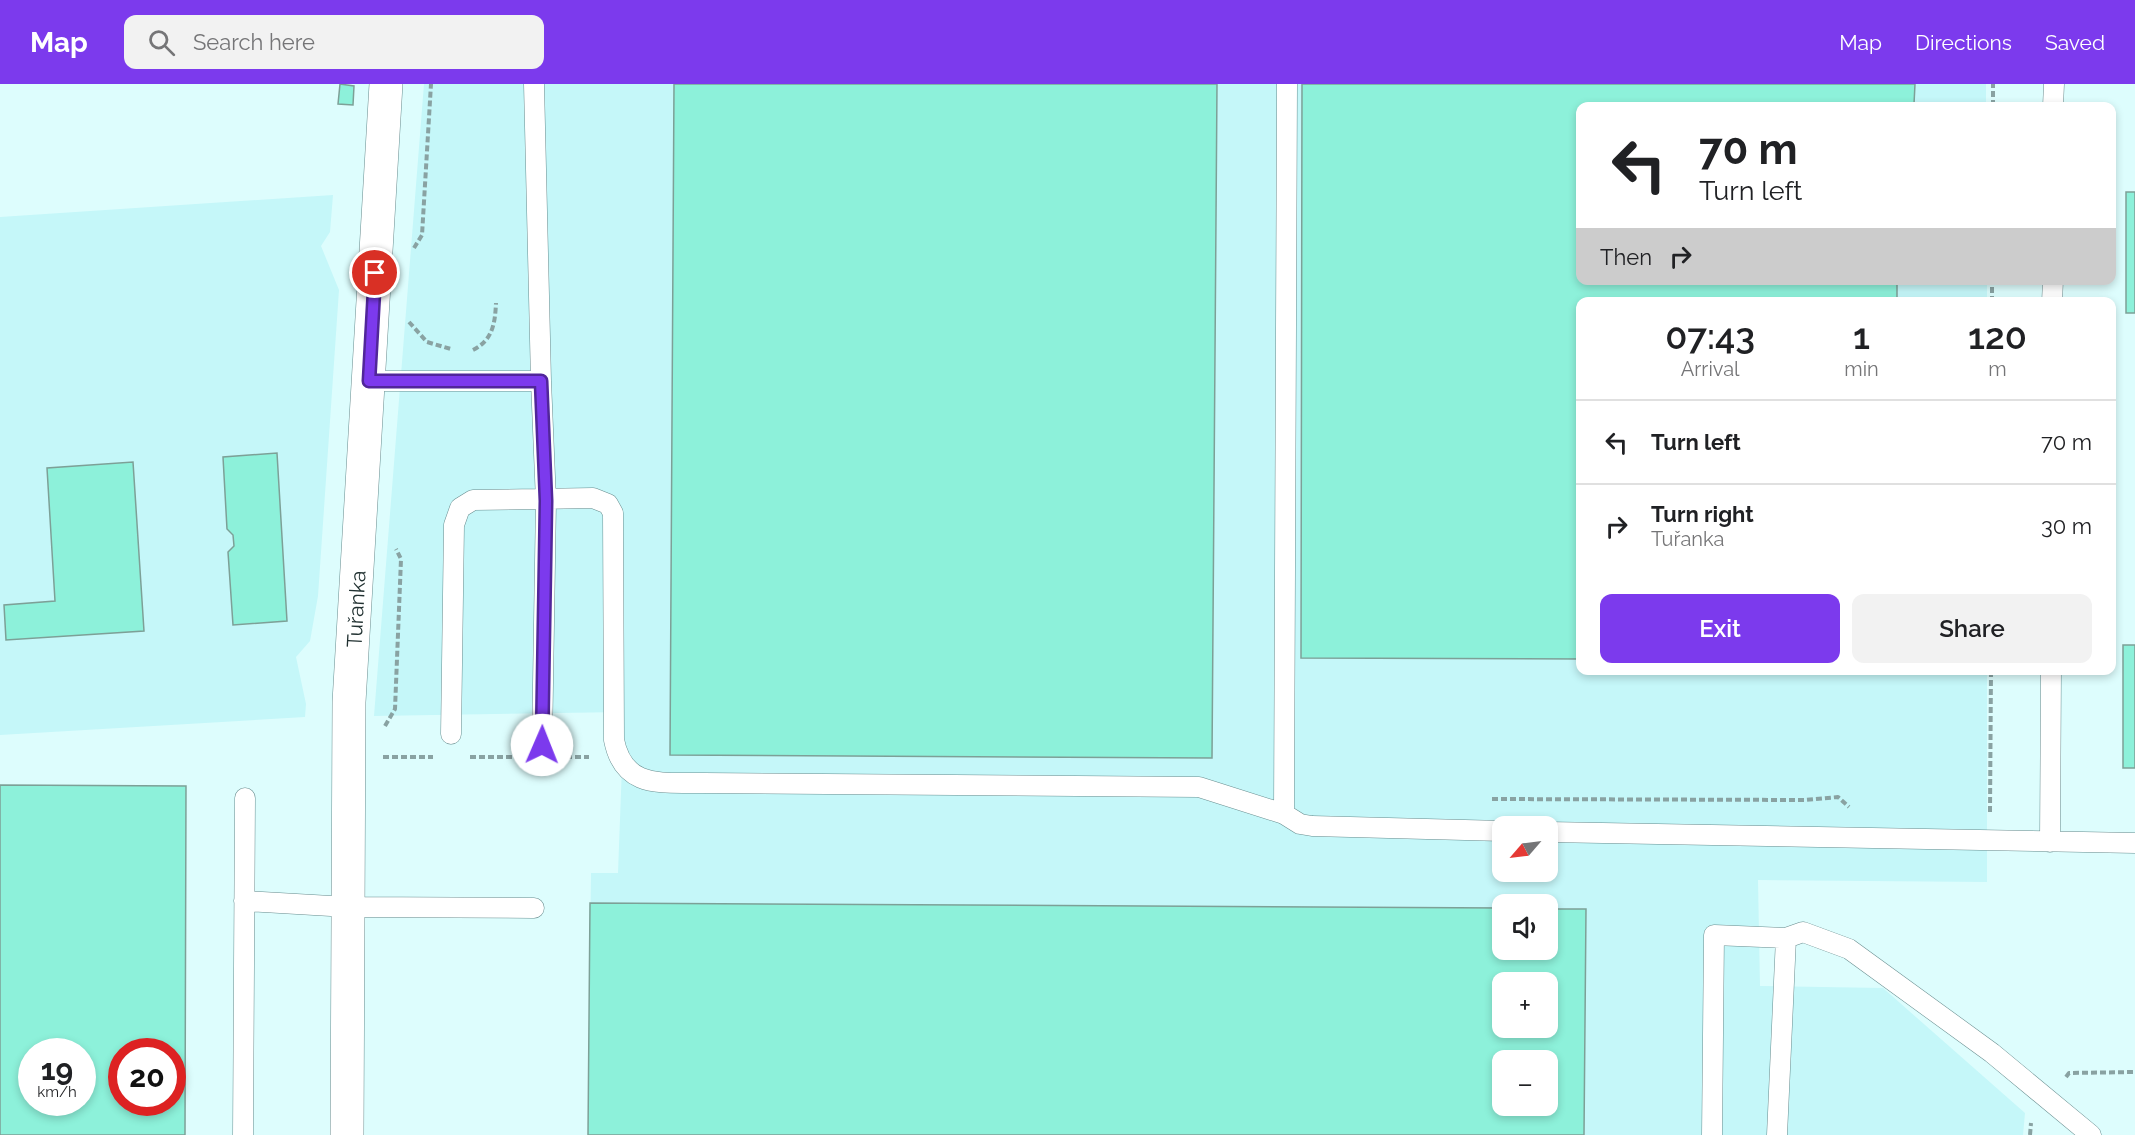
<!DOCTYPE html>
<meta charset="utf-8">
<style>
body{margin:0;font-family:Raleway,sans-serif;background:#f2f2f2;color:#202124;height:100vh;display:flex;flex-direction:column;font-size:22px;white-space:nowrap}
*{box-sizing:border-box;margin:0}
p{font-size:20px;color:#757577}
.icon{flex:none;width:33px;height:33px;fill:none;stroke:currentColor;stroke-width:2;stroke-linecap:round;stroke-linejoin:round}
.map{position:relative;flex:1;overflow:hidden}
.side{position:absolute;left:1576px;top:213px;width:540px;height:378px;display:flex;flex-direction:column;background:#fff;border-radius:12px;box-shadow:0 3px 9px #0003}
.side>*{flex:none}
.banner{position:absolute;left:1576px;top:18px;width:540px;height:183px;border-radius:12px;box-shadow:0 3px 9px #0003;background:#fff;color:#202124;overflow:hidden}
.needle{width:39px;rotate:242deg}
.fabs{position:absolute;left:1492px;top:732px;display:grid;gap:12px}
.fabs a{display:grid;place-items:center;width:66px;height:66px;border-radius:12px;background:#fff;box-shadow:0 3px 9px #0003;font-size:30px}
.speed{position:absolute;left:18px;top:954px;display:flex;gap:12px;font-size:30px;font-weight:700;text-align:center}
.speed>*{display:grid;place-content:center;width:78px;height:78px;border-radius:50%;background:#fff;box-shadow:0 3px 9px #0003;line-height:1}
.speed small{font-size:15px;font-weight:400}
.speed .limit{border:9px solid #d22;background:#fff;color:#111}
.pin{position:absolute;display:grid;place-items:center;width:51px;height:51px;color:#fff;margin:-26px;border:3px solid #fff;border-radius:50%;box-shadow:0 2px 6px #0007}
.me{position:absolute;width:66px;margin:-33px;rotate:1deg;stroke-linejoin:round;filter:drop-shadow(0 0 4px #0008)}
.turn{display:flex;align-items:center;gap:21px;height:126px;padding:0 24px;font-size:27px}
.turn .icon{width:78px;height:78px;stroke-width:2.5}
.turn b{display:block;font-size:42px;line-height:51px}
.then{display:flex;align-items:center;height:57px;padding:0 24px;background:#0003;gap:12px;font-size:22px}
.eta{display:flex;justify-content:space-evenly;align-items:center;height:102px;text-align:center}
.eta b{font-size:36px;font-weight:600;line-height:42px}
.button{display:flex;gap:12px;margin-top:auto;padding:12px 24px}
.button a{flex:1;height:69px;border-radius:12px;background:#7c3aed;color:#fff;font-size:24px;font-weight:600;line-height:69px;text-align:center}
.button a+a{background:#f2f2f2;color:#202124}
ul{padding:0;list-style:none}
li{display:flex;align-items:center;gap:18px;height:84px;padding:0 24px;border-top:2px solid #e0e0e0}
li div{flex:1}
li b{display:block;font-size:22px}
li em{font-style:normal}
header{display:flex;align-items:center;gap:36px;box-sizing:border-box;height:84px;padding:0 30px;background:#7c3aed;color:#fff}
header strong{font-size:28px}
nav{display:flex;gap:33px;margin-inline-start:auto;font-size:21px}
.search{width:420px;height:54px;background:#f2f2f2;display:flex;align-items:center;gap:15px;box-sizing:border-box;padding:0 21px;border-radius:12px;color:#757577;font-size:22px}
.map>svg:first-child{display:block}
.built{fill:#c5f7f9;fill-rule:evenodd}
.building{fill:#8df1da;stroke:#7da097;stroke-width:1.5;fill-rule:evenodd}
.lines{fill:none;stroke-linecap:round;stroke-linejoin:round}
.lane-casing{stroke:#688d8f;stroke-width:21}
.street-casing{stroke:#688d8f;stroke-width:34}
.path{stroke:#89a2a2;stroke-width:4;stroke-dasharray:6 3;stroke-linecap:butt}
.lane{stroke:#fff;stroke-width:20}
.street{stroke:#fff;stroke-width:33}
.route-casing{stroke:#51269a;stroke-width:15}
.route{stroke:#7c3aed;stroke-width:10}
.labels{text-anchor:middle;dominant-baseline:central;stroke-width:5;stroke-linejoin:round;paint-order:stroke}
.street-label{font-size:21px;fill:#213131;stroke:#fff}
</style>
<header>
<strong>Map</strong>
<div class="search"><svg class="icon" aria-label="search" viewBox="0 0 24 24"><circle cx="10" cy="10" r="6"/><path d="M15 15l6 6"/></svg>Search here</div>
<nav><a>Map</a><a>Directions</a><a>Saved</a></nav>
</header>
<div class="map">
<svg width="2135" height="1051" viewBox="0 0 2135 1051">
<rect width="100%" height="100%" fill="#ddfdfd"/>
<!-- built -->
<path class="built" d="M 424,0 L 1986,0 L 1986,22 L 1581,22 L 1581,196 L 1987,197 L 1987,217 L 1581,218 L 1581,586 L 1987,587 L 1987,798 L 1758,796 L 1760,902 L 1883,904 L 2025,1029 L 2023,1051 L 588,1051 L 591,789 L 618,789 L 624,628 L 374,632 ZM 1503,742 L 1548,742 L 1548,788 L 1503,788 ZM 1503,820 L 1548,820 L 1548,866 L 1503,866 ZM 1503,898 L 1548,898 L 1548,944 L 1503,944 ZM 1503,976 L 1548,976 L 1548,1022 L 1503,1022 Z
M 333,111 L 330,148 L 321,162 L 339,206 L 318,512 L 310,557 L 296,573 L 306,620 L 305,633 L 0,651 L 0,133 Z"/>
<!-- building -->
<path class="building" d="M 340,0 L 354,2 L 353,21 L 338,20 Z
M 674,0 L 1217,0 L 1212,674 L 670,671 Z
M 1302,0 L 1915,0 L 1914,20 L 1898,20 L 1898,22 L 1581,22 L 1581,196 L 1897,196 L 1897,218 L 1581,218 L 1581,575 L 1301,574 Z
M 2126,108 L 2135,108 L 2135,229 L 2126,229 Z
M 277,369 L 287,537 L 233,541 L 228,468 L 234,462 L 233,451 L 227,445 L 223,373 Z
M 133,378 L 144,547 L 6,556 L 4,521 L 55,517 L 47,384 Z
M 2123,561 L 2135,561 L 2135,684 L 2123,684 Z
M 0,701 L 186,702 L 185,1051 L 0,1051 ZM 32,968 L 82,968 L 82,1018 L 32,1018 ZM 122,968 L 172,968 L 172,1018 L 122,1018 Z
M 590,819 L 1503,824 L 1503,866 L 1548,866 L 1548,825 L 1586,825 L 1584,1051 L 588,1051 ZM 1503,898 L 1548,898 L 1548,944 L 1503,944 ZM 1503,976 L 1548,976 L 1548,1022 L 1503,1022 Z"/>
<g class="lines">
<!-- lane casing -->
<g class="lane-casing">
<path id="lane" d="M 1287,0 L 1284,730 L 1300,740 L 1312,742 L 1503,747
M 2053,22 L 2054,0
M 2052,218 L 2053,196
M 369,297 L 541,297 L 534,0
M 541,297 L 546,417 L 542,661
M 451,650 L 454,441 L 460,424 L 473,416 L 593,414 L 608,420 L 613,429 L 614,656 C 624,706 662,698 703,699 L 1199,703 L 1284,730
M 1548,748 L 2135,759
M 2050,758 L 2051,586
M 244,817 L 348,823 L 534,824
M 243,1051 L 245,714
M 1712,1051 L 1714,851 L 1786,854
M 1777,1051 L 1786,854 L 1803,848 L 1849,865 L 1992,969 L 2091,1051"/>
</g>
<!-- street casing -->
<g class="street-casing">
<path id="street" d="M 347,1051 L 349,618 L 386,0"/>
</g>
<!-- path -->
<path class="path" d="M 1993,22 L 1993,0
M 414,164 L 422,151 L 431,0
M 1992,218 L 1992,196
M 409,238 L 427,258 L 451,265
M 473,266 C 493,256 495,239 496,219
M 385,642 L 395,625 L 401,475 L 396,465
M 383,673 L 433,673
M 470,673 L 517,673
M 566,673 L 589,673
M 1492,715 L 1805,716 L 1838,713 L 1849,723
M 1990,728 L 1991,586
M 2066,993 L 2069,989 L 2135,988
M 2030,1051 L 2031,1039"/>
<!-- lane -->
<use href="#lane" class="lane"/>
<!-- street -->
<use href="#street" class="street"/>
</g>
<g class="lines">
<!-- route casing -->
<g class="route-casing">
<path id="route" d="M 375,189 L 369,297 L 541,297 L 546,417 L 542,661"/>
</g>
<!-- route -->
<use href="#route" class="route"/>
</g>
<g class="labels">
<!-- street labels -->
<g class="street-label">
<text transform="translate(356 525) rotate(-87)">Tuřanka</text>
</g>
</g>
</svg>
<div class="fabs">
<a><svg class="needle" viewBox="-14 -14 28 28"><path d="M0-13l5 13h-10z" fill="#e53935"/><path d="M0 13l5-13h-10z" fill="#757577"/></svg></a>
<a><svg class="icon" aria-label="sound" viewBox="0 0 24 24"><path d="M4 9h4l5-4v14l-5-4H4zM17 9q2 3 0 6"/></svg></a>
<a>+</a>
<a>−</a>
</div>
<div class="speed"><div>19<small>km/h</small></div><div class="limit">20</div></div>
<div class="pin" style="left:375px;top:189px;background:#d93025"><svg class="icon" aria-label="arrive" viewBox="0 0 24 24"><path d="M6 21V4h12l-3 4 3 4H6"/></svg></div>
<svg class="me" style="left:542px;top:661px" viewBox="-20 -20 40 40"><circle r="19" fill="#fff"/><path d="M0-13L10 11 0 6-10 11z" fill="#7c3aed"/></svg>
<div class="banner">
<div class="turn"><svg class="icon" aria-label="left" viewBox="0 0 24 24"><path d="M17 20v-9H6M10 6l-5 5 5 5"/></svg><div><b>70 m</b>Turn left</div></div>
<div class="then">Then<svg class="icon" aria-label="right" viewBox="0 0 24 24"><path d="M7 20v-9h11M14 6l5 5-5 5"/></svg></div>
</div>
<section class="side">
<div class="eta">
<div><b>07:43</b><p>Arrival</p></div>
<div><b>1</b><p>min</p></div>
<div><b>120</b><p>m</p></div>
</div>
<ul>
<li><svg class="icon" aria-label="left" viewBox="0 0 24 24"><path d="M17 20v-9H6M10 6l-5 5 5 5"/></svg><div><b>Turn left</b></div><em>70 m</em></li>
<li><svg class="icon" aria-label="right" viewBox="0 0 24 24"><path d="M7 20v-9h11M14 6l5 5-5 5"/></svg><div><b>Turn right</b><p>Tuřanka</p></div><em>30 m</em></li>
</ul>
<div class="button"><a>Exit</a><a>Share</a></div>
</section>
</div>
